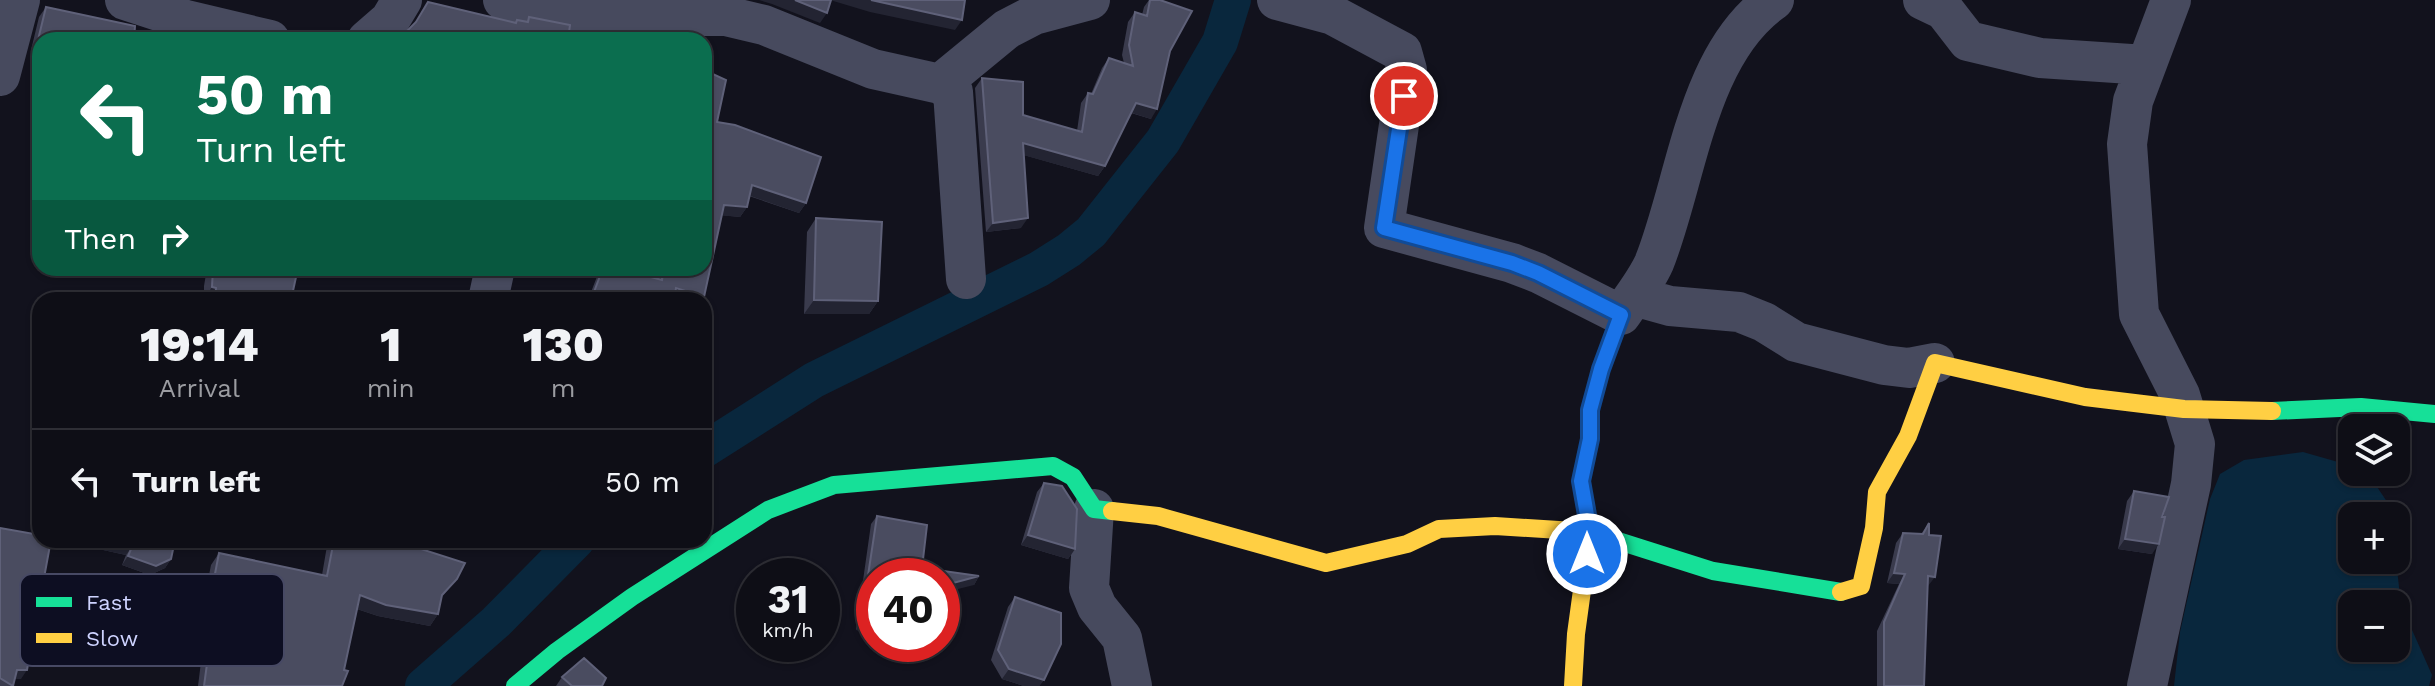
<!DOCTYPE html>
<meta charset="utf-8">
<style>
body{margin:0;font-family:"Work Sans",sans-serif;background:#1c1c23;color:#f1f3f6;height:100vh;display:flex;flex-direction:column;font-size:30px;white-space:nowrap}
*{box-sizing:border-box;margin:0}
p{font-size:26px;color:#9b9ca1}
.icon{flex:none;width:44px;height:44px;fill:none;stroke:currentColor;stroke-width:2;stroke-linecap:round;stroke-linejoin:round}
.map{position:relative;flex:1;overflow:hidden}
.side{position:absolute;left:32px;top:292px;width:680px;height:256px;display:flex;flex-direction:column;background:#0e0e16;border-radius:24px;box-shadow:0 2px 6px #0004,0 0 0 2px #2e2e35}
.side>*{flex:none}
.guide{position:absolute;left:32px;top:32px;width:680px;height:244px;border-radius:24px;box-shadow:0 2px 6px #0004,0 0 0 2px #2e2e35;background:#0b6e4f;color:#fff;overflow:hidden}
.fabs{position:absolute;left:2338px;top:414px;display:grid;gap:16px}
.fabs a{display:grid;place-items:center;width:72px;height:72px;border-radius:16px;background:#0e0e16;box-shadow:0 2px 6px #0004,0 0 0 2px #2e2e35;font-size:40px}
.speed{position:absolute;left:736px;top:558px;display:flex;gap:16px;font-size:40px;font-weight:700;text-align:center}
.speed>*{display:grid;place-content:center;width:104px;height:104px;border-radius:50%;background:#0e0e16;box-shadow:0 2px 6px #0004,0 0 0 2px #2e2e35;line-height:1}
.speed small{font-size:20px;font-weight:400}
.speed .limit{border:12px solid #d22;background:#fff;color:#111}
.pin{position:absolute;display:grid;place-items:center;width:68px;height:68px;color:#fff;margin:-34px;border:4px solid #fff;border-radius:50%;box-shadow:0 2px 8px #0007}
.me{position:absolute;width:88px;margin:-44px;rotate:0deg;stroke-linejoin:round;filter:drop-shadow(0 0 6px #0008)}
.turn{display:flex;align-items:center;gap:28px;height:168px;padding:0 32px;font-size:36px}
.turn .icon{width:104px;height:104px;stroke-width:2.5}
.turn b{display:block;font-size:56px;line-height:68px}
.then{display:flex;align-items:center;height:76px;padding:0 32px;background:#0003;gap:16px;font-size:30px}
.eta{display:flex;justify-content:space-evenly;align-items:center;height:136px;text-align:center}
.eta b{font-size:48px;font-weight:800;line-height:56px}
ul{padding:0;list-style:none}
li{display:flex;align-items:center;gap:24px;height:104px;padding:0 32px;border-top:2px solid #2e2e35}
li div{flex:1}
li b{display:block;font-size:30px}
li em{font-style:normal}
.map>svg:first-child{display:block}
.water{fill:#09273d;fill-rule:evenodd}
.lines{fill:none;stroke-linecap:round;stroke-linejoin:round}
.canal{stroke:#09273d;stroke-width:36}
.street{stroke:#474a5e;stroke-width:40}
.fast{stroke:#16e098;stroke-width:18}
.slow{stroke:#ffcf43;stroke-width:18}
.wall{fill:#3a3b4d}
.shaded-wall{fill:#232432}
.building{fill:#4a4c60;stroke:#5f6179;stroke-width:2}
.route-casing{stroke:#114b97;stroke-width:20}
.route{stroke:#1a73e8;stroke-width:14}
.key{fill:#0d0e22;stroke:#474964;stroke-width:2}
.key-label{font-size:22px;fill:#ced3ff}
</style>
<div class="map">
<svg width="2435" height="686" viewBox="0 0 2435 686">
<rect width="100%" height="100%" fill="#12121d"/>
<!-- water -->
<path class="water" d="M 2303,452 L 2352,466 L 2352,472 L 2367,472 L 2400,521 L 2397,569 L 2401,605 L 2432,675 L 2429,686 L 2174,686 L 2180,632 L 2210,499 L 2220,474 L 2244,460 ZM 2352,516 L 2396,516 L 2396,560 L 2352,560 ZM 2352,604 L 2396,604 L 2396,648 L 2352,648 Z"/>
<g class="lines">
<!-- canal -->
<path class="canal" d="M 704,450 L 814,380 L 1039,269 L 1069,250 L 1091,232 L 1163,141 L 1220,42 L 1233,0
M 423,686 L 496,622 L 577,540"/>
<!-- street -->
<path class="street" d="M 125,0 L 186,20 L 270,40
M 503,0 L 604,19 L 647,16 L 726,16 L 764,25 L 873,69 L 940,84 L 1007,29 L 1034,15 L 1090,0
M 1277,0 L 1333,15 L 1402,52 L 1407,70 L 1384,228 L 1512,263 L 1538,273 L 1621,315 C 1632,298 1646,281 1654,263 C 1687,181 1696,54 1774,0
M 1923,0 L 1944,10 L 1968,41 L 2040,58 L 2146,65
M 367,40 L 390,20 L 402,0
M 0,76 L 20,0
M 940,84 L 953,92 L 966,279
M 1634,296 L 1670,306 L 1739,312 L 1764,322 L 1796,342 L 1884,365 L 1909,368 L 1935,363
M 488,300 L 495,268
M 1094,509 L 1089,588 L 1097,607 L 1122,638 L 1132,686
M 2147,686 L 2191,484 L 2195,444 L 2180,395 L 2139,314 L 2127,144 L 2133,101 L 2171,0"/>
<!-- fast -->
<path class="fast" d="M 1621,315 L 1601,369 L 1590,410 L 1590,439 L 1581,481 L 1590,532 L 1713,571 L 1841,592
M 2272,411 L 2361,407 L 2435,414
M 515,686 L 557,651 L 632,597 L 768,510 L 834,485 L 1053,466 L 1073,477 L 1094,509 L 1112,511"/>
<!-- slow -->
<path class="slow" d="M 1112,511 L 1158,516 L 1326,563 L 1407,544 L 1439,529 L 1495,526 L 1590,532 L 1576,634 L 1573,686
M 1841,592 L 1861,586 L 1874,528 L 1877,492 L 1908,436 L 1935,363 L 2085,397 L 2184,409 L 2272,411"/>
</g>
<!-- wall -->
<path class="wall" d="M 1149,0 L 1160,0 L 1170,51 L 1151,119 L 1131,113 L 1105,166 L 1098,176 L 1024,155 L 1021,228 L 986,232 L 975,88 L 982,78 L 1023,115 L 1077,131 L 1081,103 L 1088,93 L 1091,94 L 1102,68 L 1109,58 L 1124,63 L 1122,55 L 1128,22 L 1135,12 L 1142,15 L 1144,7 Z
M 46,7 L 135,26 L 31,50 L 39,17 Z
M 717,122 L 806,203 L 799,213 L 749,196 L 747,207 L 740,217 L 721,215 L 702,300 L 588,300 L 598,274 L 602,268 L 617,268 L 657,279 L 660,268 L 704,268 Z
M 816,218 L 878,301 L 869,314 L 804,314 L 807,232 Z
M 207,268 L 298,268 L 291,300 L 208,300 L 204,299 L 204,286 Z
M 1044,483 L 1075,549 L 1068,559 L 1021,545 L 1037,492 Z
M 2134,491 L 2162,517 L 2152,554 L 2118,549 L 2127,501 Z
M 877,516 L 922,568 L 979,576 L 974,585 L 874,576 L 874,633 L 856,630 L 871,524 Z
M 1929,523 L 1928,586 L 1924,686 L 1877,686 L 1877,631 L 1899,584 L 1887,583 L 1896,543 L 1903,533 L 1921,534 Z
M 0,528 L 21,679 L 15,679 L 13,686 L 0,686 Z
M 62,540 L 175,540 L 171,559 L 165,568 L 150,575 L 122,565 L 126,555 L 62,541 Z
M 328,540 L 393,540 L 457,579 L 441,598 L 438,614 L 430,626 L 378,616 L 357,609 L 344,670 L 342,686 L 198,686 L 202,654 L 194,652 L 211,565 L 219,553 L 322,575 Z
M 1015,597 L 1044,680 L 1039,686 L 1024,686 L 1002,679 L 991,660 L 1008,607 Z
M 562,677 L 602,686 L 556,686 Z"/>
<!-- shaded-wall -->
<path class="shaded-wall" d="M 759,0 L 795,0 L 827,13 L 820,23 L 772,4 Z
M 830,0 L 871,0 L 962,20 L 955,30 L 870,12 Z
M 38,40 L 40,41 L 40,52 L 31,50 Z
M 1136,103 L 1157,109 L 1151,119 L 1129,112 Z
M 1023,143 L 1105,166 L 1098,176 L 1016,153 Z
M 752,185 L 806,203 L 799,213 L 745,194 Z
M 724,205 L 747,207 L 740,217 L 717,215 Z
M 1028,218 L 1021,228 L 986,232 L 993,223 Z
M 212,287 L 216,288 L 208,300 L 204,299 Z
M 676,288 L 704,297 L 702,300 L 676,300 L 670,298 Z
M 814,300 L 878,301 L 869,314 L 804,314 Z
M 1028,535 L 1075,549 L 1068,559 L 1021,545 Z
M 2125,539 L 2159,544 L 2152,554 L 2118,549 Z
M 62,540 L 102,540 L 132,547 L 126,555 L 62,541 Z
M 128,556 L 171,559 L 165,568 L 150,575 L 122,565 Z
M 1894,573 L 1905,574 L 1899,584 L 1887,583 Z
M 979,576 L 974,585 L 942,593 L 942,586 Z
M 1928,576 L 1935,577 L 1928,586 L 1921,586 Z
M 360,595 L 438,614 L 430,626 L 378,616 L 351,607 Z
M 861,622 L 874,624 L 874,633 L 856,630 Z
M 202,641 L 210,642 L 202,654 L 194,652 Z
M 1009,669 L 1044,680 L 1039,686 L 1024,686 L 1002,679 Z
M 17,670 L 27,670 L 21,679 L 10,679 Z"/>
<!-- building -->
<path class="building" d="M 795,0 L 831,0 L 827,13 Z
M 871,0 L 965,0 L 962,20 Z
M 1150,0 L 1160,0 L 1192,11 L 1170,51 L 1157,109 L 1136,103 L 1105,166 L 1023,143 L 1028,218 L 993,223 L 982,78 L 1023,82 L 1023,115 L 1082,132 L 1088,93 L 1093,94 L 1109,58 L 1133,66 L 1129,45 L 1135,12 L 1147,16 Z
M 428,2 L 516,23 L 517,20 L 528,22 L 529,17 L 570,25 L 568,40 L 398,40 L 416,22 Z
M 46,7 L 135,26 L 134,40 L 38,40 Z
M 704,70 L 726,80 L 717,122 L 735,125 L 821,157 L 806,203 L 752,185 L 747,207 L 724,205 L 704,297 L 676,288 L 674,300 L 591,300 L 603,268 L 617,268 L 662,280 L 664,268 L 704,268 Z
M 816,218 L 882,222 L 878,301 L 814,300 Z
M 213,268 L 298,268 L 291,300 L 215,300 L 216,288 L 212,287 Z
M 1044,483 L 1062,486 L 1077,509 L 1075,549 L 1028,535 Z
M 2134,491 L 2169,497 L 2162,517 L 2165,517 L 2159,544 L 2125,539 Z
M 877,516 L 927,525 L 922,568 L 979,576 L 942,586 L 942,576 L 874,576 L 874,624 L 861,622 Z
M 1929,523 L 1929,535 L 1941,536 L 1935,577 L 1928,576 L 1924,686 L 1884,686 L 1884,622 L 1905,574 L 1894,573 L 1903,533 L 1923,534 Z
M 0,528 L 40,535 L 40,540 L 51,540 L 27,670 L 17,670 L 13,686 L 0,678 Z
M 102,540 L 175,540 L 171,559 L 156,566 L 128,556 L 132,547 Z
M 334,540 L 393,540 L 465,563 L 457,579 L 442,595 L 438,614 L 386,605 L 360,595 L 344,670 L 348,671 L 342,686 L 204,686 L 210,642 L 202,641 L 219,553 L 327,576 Z
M 1015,597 L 1061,613 L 1061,644 L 1044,680 L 1009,669 L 998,650 Z
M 584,658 L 606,678 L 602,686 L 572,686 L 562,677 Z"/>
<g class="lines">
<!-- route casing -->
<g class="route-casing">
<path id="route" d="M 1404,96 L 1384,228 L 1512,263 L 1538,273 L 1621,315 L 1601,369 L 1590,410 L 1590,439 L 1581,481 L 1590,532 L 1587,554"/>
</g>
<!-- route -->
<use href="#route" class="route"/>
</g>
<!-- legend -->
<rect x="20" y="574" width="264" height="92" rx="12" class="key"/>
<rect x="36" y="597" width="36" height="10" fill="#16e098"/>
<rect x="36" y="633" width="36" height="10" fill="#ffcf43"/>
<g class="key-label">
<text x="86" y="610">Fast</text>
<text x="86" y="646">Slow</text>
</g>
</svg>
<div class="fabs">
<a><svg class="icon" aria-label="layers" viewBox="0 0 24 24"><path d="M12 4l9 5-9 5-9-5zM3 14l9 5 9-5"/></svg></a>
<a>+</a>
<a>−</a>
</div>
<div class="speed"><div>31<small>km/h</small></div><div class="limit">40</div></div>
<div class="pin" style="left:1404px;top:96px;background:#d93025"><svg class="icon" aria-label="arrive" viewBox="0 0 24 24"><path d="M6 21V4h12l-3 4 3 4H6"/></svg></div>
<svg class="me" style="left:1587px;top:554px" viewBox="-20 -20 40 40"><circle r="17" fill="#1a73e8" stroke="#fff" stroke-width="3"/><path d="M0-11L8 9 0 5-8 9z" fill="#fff"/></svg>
<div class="guide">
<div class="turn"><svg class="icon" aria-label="left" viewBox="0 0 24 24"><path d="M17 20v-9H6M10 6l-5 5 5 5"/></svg><div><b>50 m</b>Turn left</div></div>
<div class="then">Then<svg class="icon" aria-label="right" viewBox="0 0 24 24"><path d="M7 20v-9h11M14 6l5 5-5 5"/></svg></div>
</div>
<section class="side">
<div class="eta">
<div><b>19:14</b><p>Arrival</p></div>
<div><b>1</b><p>min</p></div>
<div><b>130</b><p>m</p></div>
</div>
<ul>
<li><svg class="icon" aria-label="left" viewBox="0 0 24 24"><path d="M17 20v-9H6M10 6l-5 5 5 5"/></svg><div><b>Turn left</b></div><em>50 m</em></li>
</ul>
</section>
</div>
